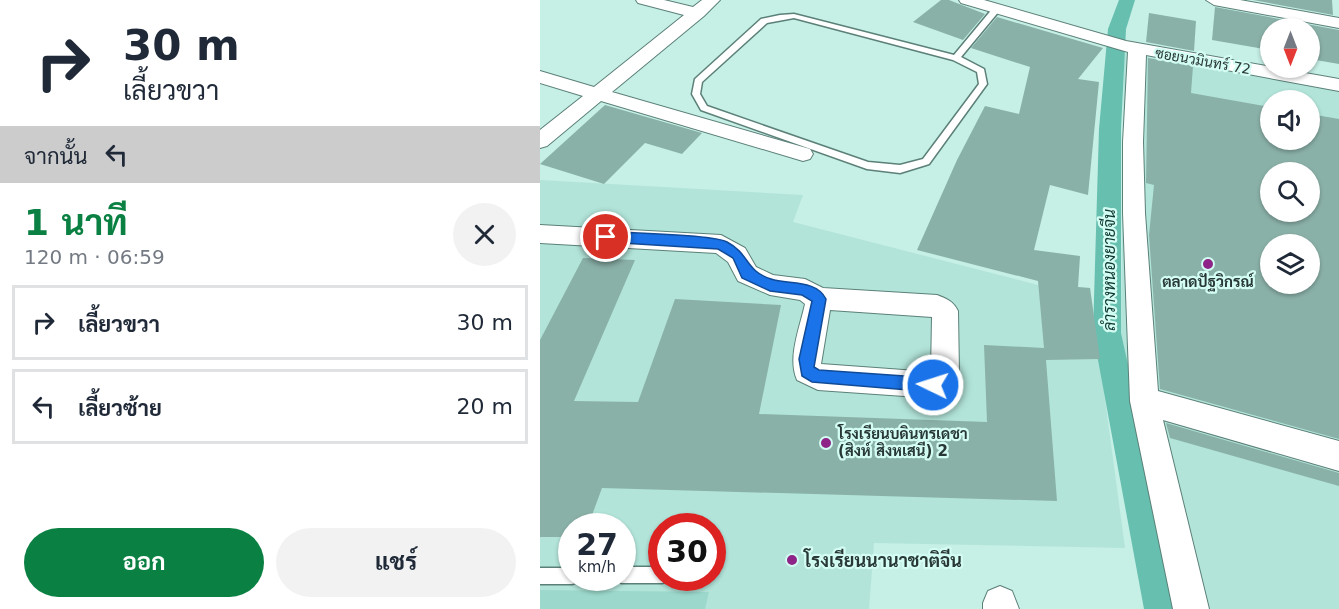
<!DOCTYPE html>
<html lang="th">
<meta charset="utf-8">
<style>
body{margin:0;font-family:"DejaVu Sans",Sarabun,sans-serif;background:#f2f2f3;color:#1f2937;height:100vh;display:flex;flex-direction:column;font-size:22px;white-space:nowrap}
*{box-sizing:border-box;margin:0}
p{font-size:20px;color:#747a83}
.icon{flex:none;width:33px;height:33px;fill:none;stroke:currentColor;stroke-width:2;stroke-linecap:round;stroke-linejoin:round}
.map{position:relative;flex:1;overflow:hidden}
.sheet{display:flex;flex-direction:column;background:#fff;width:540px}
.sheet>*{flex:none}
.guide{background:#fff;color:#1f2937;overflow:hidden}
.needle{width:39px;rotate:180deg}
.fabs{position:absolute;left:720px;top:18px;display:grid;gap:12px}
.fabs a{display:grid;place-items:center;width:60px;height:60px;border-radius:50%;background:#fff;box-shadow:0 2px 4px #0004;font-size:30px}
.speed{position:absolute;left:18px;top:513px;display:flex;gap:12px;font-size:30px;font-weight:700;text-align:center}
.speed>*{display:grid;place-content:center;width:78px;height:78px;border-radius:50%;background:#fff;box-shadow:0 2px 4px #0004;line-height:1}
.speed small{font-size:15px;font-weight:400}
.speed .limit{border:9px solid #d22;background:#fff;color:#111}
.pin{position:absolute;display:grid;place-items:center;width:51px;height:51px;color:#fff;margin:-26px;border:3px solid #fff;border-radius:50%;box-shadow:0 2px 6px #0007}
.me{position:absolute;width:66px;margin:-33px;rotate:274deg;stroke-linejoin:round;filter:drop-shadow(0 0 4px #0008)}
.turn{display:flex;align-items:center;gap:21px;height:126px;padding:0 24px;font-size:27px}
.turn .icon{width:78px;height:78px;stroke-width:2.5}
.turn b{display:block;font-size:42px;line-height:51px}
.then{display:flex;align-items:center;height:57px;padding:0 24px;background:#0003;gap:12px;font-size:22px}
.round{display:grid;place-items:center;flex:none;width:63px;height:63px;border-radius:32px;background:#f2f2f3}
.head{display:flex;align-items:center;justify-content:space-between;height:102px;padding:0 24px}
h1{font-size:36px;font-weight:700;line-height:45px;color:#0b8043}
.action{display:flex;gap:12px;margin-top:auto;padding:12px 24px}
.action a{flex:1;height:69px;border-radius:36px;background:#0b8043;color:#fff;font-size:24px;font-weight:700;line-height:69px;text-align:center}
.action a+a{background:#f2f2f3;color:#1f2937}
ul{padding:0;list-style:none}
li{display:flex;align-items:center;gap:18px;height:75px;margin:0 12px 9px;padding:0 12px;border:3px solid #e0e1e3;border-radius:0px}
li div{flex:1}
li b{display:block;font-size:22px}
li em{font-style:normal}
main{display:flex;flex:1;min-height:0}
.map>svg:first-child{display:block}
.built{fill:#b2e4d9;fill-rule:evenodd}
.green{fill:#9cd9cc}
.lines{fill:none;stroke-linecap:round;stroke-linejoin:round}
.canal{fill:#66bfaf;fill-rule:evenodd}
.building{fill:#8ab1a8;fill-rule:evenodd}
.lane-casing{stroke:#5b8078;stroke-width:3}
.street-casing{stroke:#5b8078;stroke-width:2}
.lane{fill:#fff;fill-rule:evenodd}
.street{fill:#fff;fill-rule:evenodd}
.route{fill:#1a73e8;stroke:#114b97;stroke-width:1.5}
.poi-dot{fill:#8e2488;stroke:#d3fcf3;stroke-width:2}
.labels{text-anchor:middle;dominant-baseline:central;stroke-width:4.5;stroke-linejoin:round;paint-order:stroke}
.far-street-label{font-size:14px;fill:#283835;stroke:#d3fcf3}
.poi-label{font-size:15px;font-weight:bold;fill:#283835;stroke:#d3fcf3}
.water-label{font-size:16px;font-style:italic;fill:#0d3831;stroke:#d3fcf3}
.near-poi-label{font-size:18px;font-weight:bold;fill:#283835;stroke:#d3fcf3;text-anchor:start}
</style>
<main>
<section class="sheet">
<div class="guide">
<div class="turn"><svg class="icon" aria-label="right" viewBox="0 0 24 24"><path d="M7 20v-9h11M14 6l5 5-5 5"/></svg><div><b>30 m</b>เลี้ยวขวา</div></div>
<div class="then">จากนั้น<svg class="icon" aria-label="left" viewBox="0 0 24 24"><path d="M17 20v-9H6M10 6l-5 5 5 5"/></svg></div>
</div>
<div class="head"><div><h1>1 นาที</h1><p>120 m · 06:59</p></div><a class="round"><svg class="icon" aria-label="close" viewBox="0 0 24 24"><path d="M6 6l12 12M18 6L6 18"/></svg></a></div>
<ul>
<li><svg class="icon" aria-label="right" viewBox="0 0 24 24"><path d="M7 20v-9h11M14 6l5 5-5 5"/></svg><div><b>เลี้ยวขวา</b></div><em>30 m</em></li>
<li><svg class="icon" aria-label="left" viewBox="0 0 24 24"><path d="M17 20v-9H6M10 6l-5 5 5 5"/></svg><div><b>เลี้ยวซ้าย</b></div><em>20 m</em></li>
</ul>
<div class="action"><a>ออก</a><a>แชร์</a></div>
</section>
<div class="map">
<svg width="799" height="609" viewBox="0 0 799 609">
<rect width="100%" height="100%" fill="#c6efe6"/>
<!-- built -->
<path class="built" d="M 584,53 L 799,90 L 799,609 L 636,609 L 581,333 ZM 730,100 L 770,100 L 770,140 L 730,140 ZM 730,172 L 770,172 L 770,212 L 730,212 ZM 730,244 L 770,244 L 770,284 L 730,284 Z
M 0,180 L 263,195 L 253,222 L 498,285 L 550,288 L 585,548 L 334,543 L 329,609 L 0,609 ZM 32,526 L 82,526 L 82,578 L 32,578 ZM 122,526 L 172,526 L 172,578 L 122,578 Z"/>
<!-- green -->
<path class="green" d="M 0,590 L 169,592 L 165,609 L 0,609 Z"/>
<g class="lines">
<!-- canal -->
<path class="canal" d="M 579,0 L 595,0 L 586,29 L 581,129 L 581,333 L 642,609 L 604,609 L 553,333 L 559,129 L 568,29 Z"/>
</g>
<!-- building -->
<path class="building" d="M 401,0 L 409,0 L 445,14 L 423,40 L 373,22 Z
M 713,0 L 792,0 L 793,15 Z
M 675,7 L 799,30 L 799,64 L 770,59 L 770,28 L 730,28 L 730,50 L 672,40 Z
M 609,13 L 656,21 L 654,51 L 606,42 Z
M 457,17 L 563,48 L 538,79 L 559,82 L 548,195 L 510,185 L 494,250 L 540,256 L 538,287 L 550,288 L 560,359 L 506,360 L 517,501 L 62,488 L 48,526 L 32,526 L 32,537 L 0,537 L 0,340 L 43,258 L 95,260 L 34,401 L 98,402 L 135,299 L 241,305 L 219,414 L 447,422 L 444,345 L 504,348 L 498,281 L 377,250 L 417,160 L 445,106 L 479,114 L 490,67 L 431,48 Z
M 608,58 L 653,66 L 651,93 L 730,107 L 730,140 L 770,140 L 770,114 L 799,119 L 799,439 L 620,389 L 609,235 L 614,185 L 606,183 ZM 730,172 L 770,172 L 770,212 L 730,212 ZM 730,244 L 770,244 L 770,284 L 730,284 Z
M 65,105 L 162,133 L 142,154 L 105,143 L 64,184 L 0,164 Z
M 626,423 L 799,473 L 799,486 L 630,438 Z"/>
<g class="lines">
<!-- lane casing -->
<g class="lane-casing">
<path id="lane" d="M 453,8 L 460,10 L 421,57 L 444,69 L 447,84 L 389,164 L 386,165 L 360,173 L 327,169 L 161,110 L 152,94 L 155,79 L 221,19 L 240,15 L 254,14 L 414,55 ZM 254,18 L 413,60 L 437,72 L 439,84 L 383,159 L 360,165 L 328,162 L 167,106 L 160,94 L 162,82 L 227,23 Z
M 82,567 L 122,567 L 122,578 L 129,578 L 128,581 L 122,583 L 82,583 L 76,581 L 75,578 L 82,578 Z
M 0,568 L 32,568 L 32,578 L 39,578 L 38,582 L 32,584 L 0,584 Z"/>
</g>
<!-- street casing -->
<g class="street-casing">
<path id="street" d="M 96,0 L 124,0 L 153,7 L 162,0 L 180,0 L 164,16 L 72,92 L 270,149 L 273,154 L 270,159 L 263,161 L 61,101 L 7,146 L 0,148 L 0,130 L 43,96 L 0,83 L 0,71 L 54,87 L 144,15 L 98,3 Z
M 419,0 L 444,0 L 586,41 L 799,79 L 799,91 L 606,55 L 603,142 L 605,213 L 618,391 L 799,441 L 799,471 L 623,420 L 669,609 L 633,609 L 590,401 L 583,213 L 583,142 L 588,52 L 421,3 Z
M 666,0 L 700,0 L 799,18 L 799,28 L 674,5 Z
M 0,225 L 181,235 L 205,248 L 216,267 L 233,275 L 265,279 L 283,288 L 397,295 C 407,299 413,301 418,311 L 419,374 L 411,390 L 403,394 L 393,398 L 278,390 L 257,380 C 247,358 260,327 265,304 L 260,300 L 230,295 L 198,281 L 188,262 L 176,253 L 0,243 ZM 290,310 L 392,317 L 391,372 L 281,364 Z
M 460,586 L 472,591 L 479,609 L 443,609 L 443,603 L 448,591 Z"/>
</g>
<!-- lane -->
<use href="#lane" class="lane"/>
<!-- street -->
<use href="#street" class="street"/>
</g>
<!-- route -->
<path class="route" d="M 66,232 C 88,233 172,234 187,242 C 210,254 205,271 231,279 C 248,285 276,279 286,299 L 274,367 L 279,370 L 393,378 L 398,380 L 400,385 L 398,390 L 393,392 L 272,382 L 262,376 L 259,359 L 272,301 L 262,295 L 230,291 L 202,278 L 193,258 L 178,249 L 66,242 L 60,237 Z"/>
<!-- markers -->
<g class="poi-dot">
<circle cx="668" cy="264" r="6"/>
<circle cx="286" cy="443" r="6"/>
<circle cx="252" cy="560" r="6"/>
</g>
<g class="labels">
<!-- far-street labels -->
<g class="far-street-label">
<text transform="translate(663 61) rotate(10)">ซอยนวมินทร์ 72</text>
</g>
<!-- poi labels -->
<g class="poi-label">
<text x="668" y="282">ตลาดปัฐวิกรณ์</text>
<text x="298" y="434" text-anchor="start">โรงเรียนบดินทรเดชา<tspan x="298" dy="17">(สิงห์ สิงหเสนี) 2</tspan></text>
</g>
<!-- water labels -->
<g class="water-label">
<text transform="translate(569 270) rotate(-90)">ลำรางหนองยายจีน</text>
</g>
<!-- near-poi labels -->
<g class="near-poi-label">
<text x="264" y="560">โรงเรียนนานาชาติจีน</text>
</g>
</g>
</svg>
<div class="fabs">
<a><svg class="needle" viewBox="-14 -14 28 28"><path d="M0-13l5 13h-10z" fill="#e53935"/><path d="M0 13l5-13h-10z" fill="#747a83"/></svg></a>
<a><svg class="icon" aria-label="sound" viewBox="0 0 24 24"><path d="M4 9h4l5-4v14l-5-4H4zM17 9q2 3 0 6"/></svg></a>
<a><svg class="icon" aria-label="search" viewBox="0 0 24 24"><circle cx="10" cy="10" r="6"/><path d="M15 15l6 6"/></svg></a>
<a><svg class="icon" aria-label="layers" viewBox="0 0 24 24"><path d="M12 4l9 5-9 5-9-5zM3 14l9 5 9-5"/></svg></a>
</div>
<div class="speed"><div>27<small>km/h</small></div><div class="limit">30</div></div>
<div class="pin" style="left:66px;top:237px;background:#d93025"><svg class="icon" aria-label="arrive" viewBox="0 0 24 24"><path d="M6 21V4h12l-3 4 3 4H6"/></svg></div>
<svg class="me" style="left:393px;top:385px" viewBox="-20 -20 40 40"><circle r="17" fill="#1a73e8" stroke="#fff" stroke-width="3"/><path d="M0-11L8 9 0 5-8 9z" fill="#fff"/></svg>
</div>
</main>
